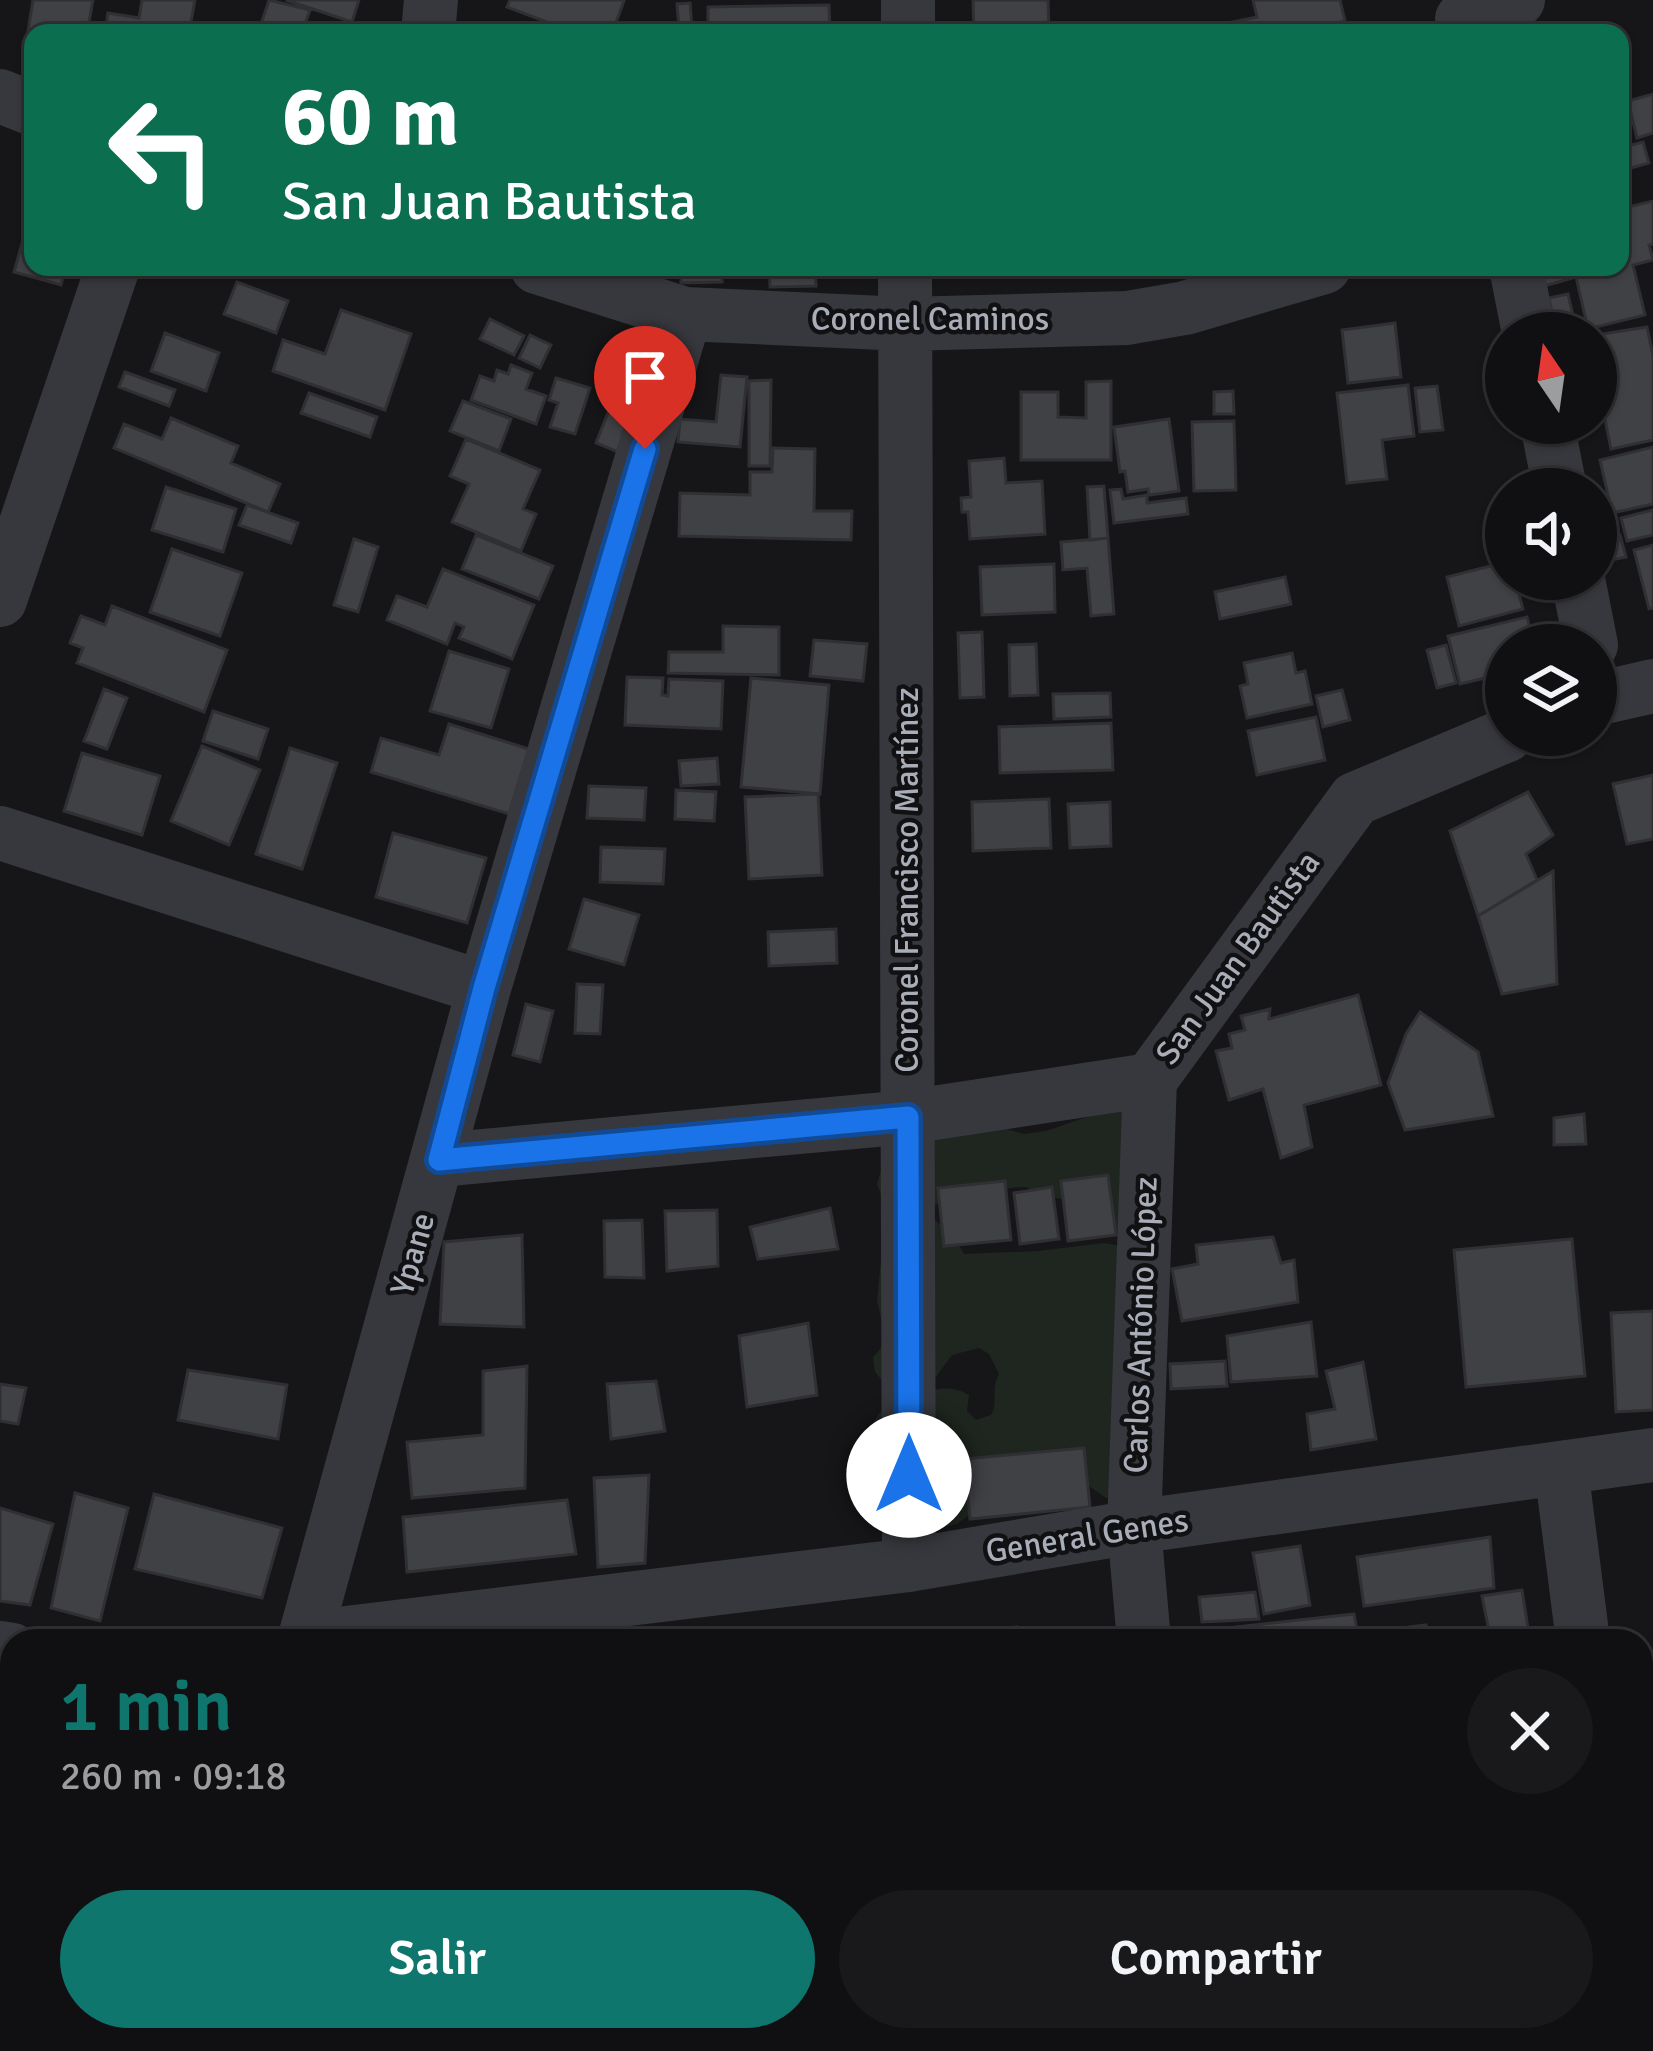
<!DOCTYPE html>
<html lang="es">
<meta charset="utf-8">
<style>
body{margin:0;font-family:Signika,sans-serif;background:#19191b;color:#f1f3f6;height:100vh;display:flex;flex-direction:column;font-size:45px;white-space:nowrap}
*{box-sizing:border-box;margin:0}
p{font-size:39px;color:#9c9d9f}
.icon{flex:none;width:66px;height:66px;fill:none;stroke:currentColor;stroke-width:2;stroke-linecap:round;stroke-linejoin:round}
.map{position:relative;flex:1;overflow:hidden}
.side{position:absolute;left:0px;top:1629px;width:1653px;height:423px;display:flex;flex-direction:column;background:#101012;border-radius:36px 36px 0 0;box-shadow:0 3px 9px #0004,0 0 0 3px #303032}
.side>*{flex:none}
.hud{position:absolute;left:24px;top:24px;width:1605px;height:252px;border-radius:24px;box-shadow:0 3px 9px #0004,0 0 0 3px #303032;background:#0b6e4f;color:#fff;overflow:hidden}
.needle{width:78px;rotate:347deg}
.tools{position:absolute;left:1485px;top:312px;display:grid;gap:24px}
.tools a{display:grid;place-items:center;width:132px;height:132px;border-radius:50%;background:#101012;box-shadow:0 3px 9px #0004,0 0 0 3px #303032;font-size:60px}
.pin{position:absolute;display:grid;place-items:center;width:102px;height:102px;color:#fff;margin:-123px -51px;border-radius:50% 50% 50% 0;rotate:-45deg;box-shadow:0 0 12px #0007}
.pin .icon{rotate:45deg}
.me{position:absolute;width:132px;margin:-66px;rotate:0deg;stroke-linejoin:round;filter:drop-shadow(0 0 9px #0008)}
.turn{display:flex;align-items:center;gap:42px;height:252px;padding:0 60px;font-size:54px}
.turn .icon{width:156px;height:156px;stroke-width:2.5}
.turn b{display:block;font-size:84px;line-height:102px}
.round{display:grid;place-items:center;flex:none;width:126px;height:126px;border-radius:63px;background:#19191b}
.head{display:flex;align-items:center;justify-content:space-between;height:204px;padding:0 60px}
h1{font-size:72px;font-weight:600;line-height:90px;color:#0f766e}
.primary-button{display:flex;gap:24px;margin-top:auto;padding:24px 60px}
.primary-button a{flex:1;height:138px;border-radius:72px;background:#0f766e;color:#fff;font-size:48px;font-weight:600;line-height:138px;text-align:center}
.primary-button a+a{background:#19191b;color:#f1f3f6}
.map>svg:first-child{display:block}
.green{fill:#1e261f}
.building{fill:#404145;stroke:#303034;stroke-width:3}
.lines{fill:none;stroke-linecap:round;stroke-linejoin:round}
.minor{stroke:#37383d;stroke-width:54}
.route-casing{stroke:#114b97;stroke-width:30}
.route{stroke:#1a73e8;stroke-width:21}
.labels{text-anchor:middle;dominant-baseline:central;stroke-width:9;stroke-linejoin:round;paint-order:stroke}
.street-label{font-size:33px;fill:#a8adb8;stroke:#111113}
</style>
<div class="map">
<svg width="1653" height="2051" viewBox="0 0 1653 2051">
<rect width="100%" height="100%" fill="#161618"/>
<!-- green -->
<path class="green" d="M 1142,1098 L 1128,1233 C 1094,1229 1100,1215 1075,1203 C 1058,1195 1041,1201 1027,1187 C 1008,1186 954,1199 934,1205 L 931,1217 L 953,1234 L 964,1254 L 1038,1251 L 1104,1243 L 1132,1248 L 1119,1492 L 1106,1498 L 1086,1484 L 980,1507 L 957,1524 L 928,1531 L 889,1526 C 867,1497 855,1442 881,1411 C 892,1398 908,1396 924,1392 C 941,1388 953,1386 969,1395 L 967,1411 L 976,1420 L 991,1415 C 999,1402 990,1389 999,1374 L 989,1354 L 979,1348 L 952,1355 L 930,1385 L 887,1386 L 875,1372 L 873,1357 L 891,1337 L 882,1322 L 877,1301 L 886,1208 L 877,1184 L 886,1155 L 940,1133 L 993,1125 L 1024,1134 L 1046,1131 Z"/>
<!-- building -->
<path class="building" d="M 33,0 L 93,0 L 87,33 L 33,33 L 33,64 L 23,62 Z
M 142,0 L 195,0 L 189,33 L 105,33 L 108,13 L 139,18 Z
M 269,0 L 310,10 L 305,24 L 334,33 L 258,33 Z
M 286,0 L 359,0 L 352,22 Z
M 510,0 L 623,0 L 624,1 L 612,33 L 576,33 L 507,7 Z
M 973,0 L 1048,0 L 1049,33 L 974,33 Z
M 1253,0 L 1340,0 L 1345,21 L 1310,29 L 1310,33 L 1225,33 L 1223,24 L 1257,17 Z
M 690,3 L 692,28 L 679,29 L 677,4 Z
M 829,5 L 830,33 L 708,33 L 708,7 Z
M 1653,94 L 1653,133 L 1637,138 L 1628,101 Z
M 1643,142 L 1649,163 L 1620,171 L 1620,148 Z
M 1653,201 L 1653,244 L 1649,245 L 1653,260 L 1633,265 L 1645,315 L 1588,329 L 1576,277 L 1544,286 L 1540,267 L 1620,267 L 1620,219 L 1627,217 L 1624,208 Z
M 33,204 L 33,267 L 66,267 L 61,285 L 14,272 Z
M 681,267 L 722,267 L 722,282 L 681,283 Z
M 769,267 L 815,267 L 816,286 L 770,287 Z
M 237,282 L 288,301 L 276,333 L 224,314 Z
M 1568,294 L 1577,333 L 1556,333 L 1549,298 Z
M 341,310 L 411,334 L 385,410 L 273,371 L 283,340 L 325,354 Z
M 490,319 L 524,336 L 514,355 L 480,339 Z
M 1395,323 L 1401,377 L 1348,383 L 1342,330 Z
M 1647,327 L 1653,356 L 1653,440 L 1611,449 L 1596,375 L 1596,335 Z
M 165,333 L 219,353 L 206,391 L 151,371 Z
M 530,335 L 551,345 L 540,368 L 519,358 Z
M 511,365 L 532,373 L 526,389 L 546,396 L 536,424 L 471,400 L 480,376 L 494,381 L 497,370 L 508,374 Z
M 125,372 L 175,390 L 169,406 L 119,387 Z
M 623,375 L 650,386 L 623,454 L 596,443 Z
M 721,375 L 747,377 L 740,447 L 678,442 L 680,419 L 716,422 Z
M 556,378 L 590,388 L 575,434 L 550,427 L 558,403 L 549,400 Z
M 771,380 L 770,466 L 749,466 L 749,381 Z
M 1111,381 L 1111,460 L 1021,460 L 1021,392 L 1058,392 L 1058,417 L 1086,418 L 1086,382 Z
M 1408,385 L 1414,436 L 1382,440 L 1387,479 L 1347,483 L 1337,393 Z
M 1437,386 L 1443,430 L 1420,432 L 1415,388 Z
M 1233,391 L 1234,414 L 1214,414 L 1214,392 Z
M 309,393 L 377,417 L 370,437 L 301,413 Z
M 463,401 L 511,419 L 499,451 L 450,431 Z
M 171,418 L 238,446 L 231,463 L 280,484 L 268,512 L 114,448 L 124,424 L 162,439 Z
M 1169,419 L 1179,491 L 1149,495 L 1148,489 L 1128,492 L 1125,471 L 1120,472 L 1114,427 Z
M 1234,421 L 1236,490 L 1194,491 L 1192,422 Z
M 466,439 L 540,470 L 523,509 L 536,514 L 521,551 L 452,522 L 469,484 L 450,476 Z
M 1653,447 L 1653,504 L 1612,513 L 1600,460 Z
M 773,448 L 815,449 L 814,511 L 852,511 L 851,540 L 679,536 L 680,493 L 750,495 L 750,472 L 772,472 Z
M 1004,458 L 1006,483 L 1042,481 L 1045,534 L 970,539 L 968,512 L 962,512 L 961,498 L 971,497 L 969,461 Z
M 1104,486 L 1108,538 L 1090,540 L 1087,487 Z
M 166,487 L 236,509 L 223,552 L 152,530 Z
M 1121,489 L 1123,499 L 1147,495 L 1147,503 L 1186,498 L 1188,514 L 1114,523 L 1110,490 Z
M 247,505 L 298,523 L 291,543 L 239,525 Z
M 1653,510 L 1653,535 L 1627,541 L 1621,518 Z
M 476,535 L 553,566 L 539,599 L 462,569 Z
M 1620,535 L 1626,557 L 1611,560 L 1605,539 Z
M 1108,538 L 1114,614 L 1091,616 L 1087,568 L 1063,570 L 1061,542 Z
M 354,539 L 378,547 L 358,612 L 334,605 Z
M 1653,545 L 1653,608 L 1649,609 L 1634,550 Z
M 172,549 L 242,573 L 220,636 L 150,612 Z
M 1506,562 L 1506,579 L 1515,579 L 1523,609 L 1459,626 L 1447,577 Z
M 1054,564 L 1055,612 L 982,615 L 980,567 Z
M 443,569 L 534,605 L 512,659 L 459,638 L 464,627 L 455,623 L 447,644 L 387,620 L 397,596 L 427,607 Z
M 1285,577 L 1291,604 L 1220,619 L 1215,592 Z
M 112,606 L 227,650 L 204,712 L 77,663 L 83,648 L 70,643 L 81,616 L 105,625 Z
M 1527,617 L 1534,645 L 1506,645 L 1506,673 L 1460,684 L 1448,636 Z
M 723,626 L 779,627 L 779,675 L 668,673 L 669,652 L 723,652 Z
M 982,632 L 984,697 L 960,698 L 958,633 Z
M 814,640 L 867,644 L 863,681 L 810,676 Z
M 1036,644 L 1038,695 L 1010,696 L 1009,645 Z
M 1446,645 L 1456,683 L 1437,688 L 1427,650 Z
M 449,651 L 509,669 L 491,728 L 430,711 Z
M 1292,653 L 1296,673 L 1305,671 L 1312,704 L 1247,718 L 1240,686 L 1248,684 L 1244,663 Z
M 627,677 L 663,678 L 662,695 L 668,696 L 669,679 L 723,681 L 721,729 L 625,725 Z
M 751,678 L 829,685 L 820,794 L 741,787 Z
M 104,689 L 127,698 L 107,749 L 84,741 Z
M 1342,690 L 1350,720 L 1323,727 L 1316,696 Z
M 1110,693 L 1111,717 L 1054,719 L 1053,694 Z
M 213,711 L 268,729 L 258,759 L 203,741 Z
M 1316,717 L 1325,760 L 1257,775 L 1248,731 Z
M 1111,723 L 1113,770 L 1000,773 L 999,727 Z
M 449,724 L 529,749 L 509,814 L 371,772 L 381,738 L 439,755 Z
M 202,746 L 260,770 L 229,845 L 171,821 Z
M 290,748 L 337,763 L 302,869 L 256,854 Z
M 82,753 L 160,776 L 142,835 L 64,811 Z
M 717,758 L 719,784 L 681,786 L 679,761 Z
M 1653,775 L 1653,839 L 1627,844 L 1613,784 Z
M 589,786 L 646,788 L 644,820 L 587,818 Z
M 676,790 L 716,792 L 714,821 L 675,819 Z
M 1528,792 L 1553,835 L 1526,854 L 1537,880 L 1478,916 L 1450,831 Z
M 818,794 L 822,875 L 749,879 L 745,797 Z
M 1049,799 L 1051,848 L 973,851 L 972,802 Z
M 1110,802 L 1111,846 L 1070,848 L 1068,804 Z
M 393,833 L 486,858 L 467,923 L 376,897 Z
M 601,847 L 665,849 L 663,884 L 600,882 Z
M 1553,871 L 1557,984 L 1502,994 L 1478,916 Z
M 584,899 L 639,915 L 624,965 L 569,949 Z
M 836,929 L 837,963 L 769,966 L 768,932 Z
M 577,984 L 603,985 L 600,1034 L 575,1033 Z
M 1358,995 L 1381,1085 L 1304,1105 L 1312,1147 L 1281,1158 L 1263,1089 L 1229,1100 L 1216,1051 L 1232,1048 L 1229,1034 L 1245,1030 L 1241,1016 L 1270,1009 L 1269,1019 Z
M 526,1004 L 553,1011 L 540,1062 L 513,1055 Z
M 1420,1012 L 1478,1052 L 1493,1116 L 1405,1130 L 1388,1083 L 1406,1034 Z
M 1584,1114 L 1586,1144 L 1554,1145 L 1554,1118 Z
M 1108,1175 L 1116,1235 L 1068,1241 L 1061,1181 Z
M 1005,1181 L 1011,1240 L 944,1246 L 938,1188 Z
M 1052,1187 L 1059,1239 L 1020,1244 L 1014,1193 Z
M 830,1208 L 838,1249 L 758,1259 L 750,1227 Z
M 717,1210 L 718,1266 L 667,1271 L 665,1211 Z
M 642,1220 L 644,1278 L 605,1277 L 604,1221 Z
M 522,1235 L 524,1327 L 440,1324 L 444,1242 Z
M 1273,1237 L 1281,1263 L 1294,1260 L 1298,1302 L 1182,1321 L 1172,1269 L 1198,1264 L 1196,1245 Z
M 1572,1239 L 1585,1376 L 1466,1387 L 1454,1250 Z
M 1653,1311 L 1653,1410 L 1616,1412 L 1611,1313 Z
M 1311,1322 L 1317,1376 L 1231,1382 L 1227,1336 Z
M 808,1323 L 817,1395 L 747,1407 L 739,1336 Z
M 1225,1361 L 1227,1386 L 1171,1389 L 1170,1364 Z
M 1363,1362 L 1376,1439 L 1311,1450 L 1307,1414 L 1335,1409 L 1326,1371 Z
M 527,1366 L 525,1488 L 412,1498 L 407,1442 L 483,1435 L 483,1371 Z
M 188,1370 L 287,1385 L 278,1439 L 178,1420 Z
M 656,1381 L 665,1431 L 611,1439 L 607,1384 Z
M 0,1384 L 26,1388 L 18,1424 L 0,1421 Z
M 1084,1448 L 1090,1507 L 970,1519 L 964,1459 Z
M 649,1475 L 645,1563 L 598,1567 L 594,1478 Z
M 75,1493 L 128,1508 L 100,1621 L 51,1608 Z
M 154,1494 L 282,1528 L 262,1598 L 135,1569 Z
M 567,1500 L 576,1554 L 407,1572 L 403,1517 Z
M 0,1508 L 53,1524 L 30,1605 L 0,1601 Z
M 1490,1537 L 1494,1588 L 1364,1606 L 1357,1557 Z
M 1300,1546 L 1310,1605 L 1264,1614 L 1253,1553 Z
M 1522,1590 L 1530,1641 L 1491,1641 L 1482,1596 Z
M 1255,1592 L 1259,1619 L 1202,1622 L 1199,1597 Z
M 1354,1614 L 1359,1641 L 1209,1641 L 1208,1630 Z
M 1426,1625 L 1429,1641 L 1369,1641 L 1368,1632 Z
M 1017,1627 L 1019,1641 L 909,1641 L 908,1640 Z
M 4,1717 L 12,1719 L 12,2025 L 1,2021 L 10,1984 L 0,1983 L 0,1732 Z
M 57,2040 L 111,2040 L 107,2051 L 89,2051 Z
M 158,2040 L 248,2040 L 250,2051 L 160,2051 Z
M 1240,2040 L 1339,2040 L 1241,2050 Z
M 1495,2040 L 1554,2040 L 1555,2051 L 1496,2051 Z"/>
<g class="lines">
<!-- minor -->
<path class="minor" d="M 1462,19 L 1518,0
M 428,33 L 431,0
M 908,33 L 908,0
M 0,96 L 33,109
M 537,267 L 685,314 L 905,324 L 1127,318 L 1185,308 L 1324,267
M 905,267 L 909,1565
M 1516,267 L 1529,333
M 1547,423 L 1560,489
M 1578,579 L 1591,645
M 0,600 L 113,267
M 1596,699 L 1653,686
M 0,833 L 484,988
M 439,1160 L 908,1117 L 1150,1080 L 1355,799 L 1507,735
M 1561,1468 L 1583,1641
M 305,1638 L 909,1565 L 1134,1527 L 1653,1455
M 304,1641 L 484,988 L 685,314
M 1144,1641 L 1134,1527 L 1150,1080
M 0,1648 L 12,1650
M 304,2040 L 304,2051
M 1181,2040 L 1183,2051
M 1634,2040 L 1636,2051
M 591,2051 L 680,2040"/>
</g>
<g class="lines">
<!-- route casing -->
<g class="route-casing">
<path id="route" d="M 645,449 L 484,988 L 439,1160 L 908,1117 L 909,1475"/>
</g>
<!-- route -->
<use href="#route" class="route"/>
</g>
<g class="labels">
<!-- street labels -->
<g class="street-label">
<text x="930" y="319">Coronel Caminos</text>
<text transform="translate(907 880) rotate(-90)">Coronel Francisco Martínez</text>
<text transform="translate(1238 958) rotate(-54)">San Juan Bautista</text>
<text transform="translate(413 1254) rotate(-74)">Ypane</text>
<text transform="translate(1141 1325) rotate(-88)">Carlos António López</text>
<text transform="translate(1087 1536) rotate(-9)">General Genes</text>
</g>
</g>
</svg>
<div class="tools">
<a><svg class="needle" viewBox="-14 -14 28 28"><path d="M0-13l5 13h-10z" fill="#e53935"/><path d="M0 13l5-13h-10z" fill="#9c9d9f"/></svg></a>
<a><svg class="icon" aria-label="sound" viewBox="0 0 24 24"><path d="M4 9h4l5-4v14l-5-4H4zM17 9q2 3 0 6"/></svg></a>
<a><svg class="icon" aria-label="layers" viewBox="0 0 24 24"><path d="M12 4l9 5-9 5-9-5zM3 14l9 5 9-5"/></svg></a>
</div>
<div class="pin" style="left:645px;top:449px;background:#d93025"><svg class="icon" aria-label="arrive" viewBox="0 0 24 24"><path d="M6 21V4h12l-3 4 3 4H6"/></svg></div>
<svg class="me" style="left:909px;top:1475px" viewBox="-20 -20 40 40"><circle r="19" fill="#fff"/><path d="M0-13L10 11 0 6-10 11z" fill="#1a73e8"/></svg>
<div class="hud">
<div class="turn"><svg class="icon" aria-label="left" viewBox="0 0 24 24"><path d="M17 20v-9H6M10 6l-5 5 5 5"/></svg><div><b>60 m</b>San Juan Bautista</div></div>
</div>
<section class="side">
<div class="head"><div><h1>1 min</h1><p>260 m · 09:18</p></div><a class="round"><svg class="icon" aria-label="close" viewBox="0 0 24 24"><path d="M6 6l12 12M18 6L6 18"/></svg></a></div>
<div class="primary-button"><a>Salir</a><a>Compartir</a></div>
</section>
</div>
